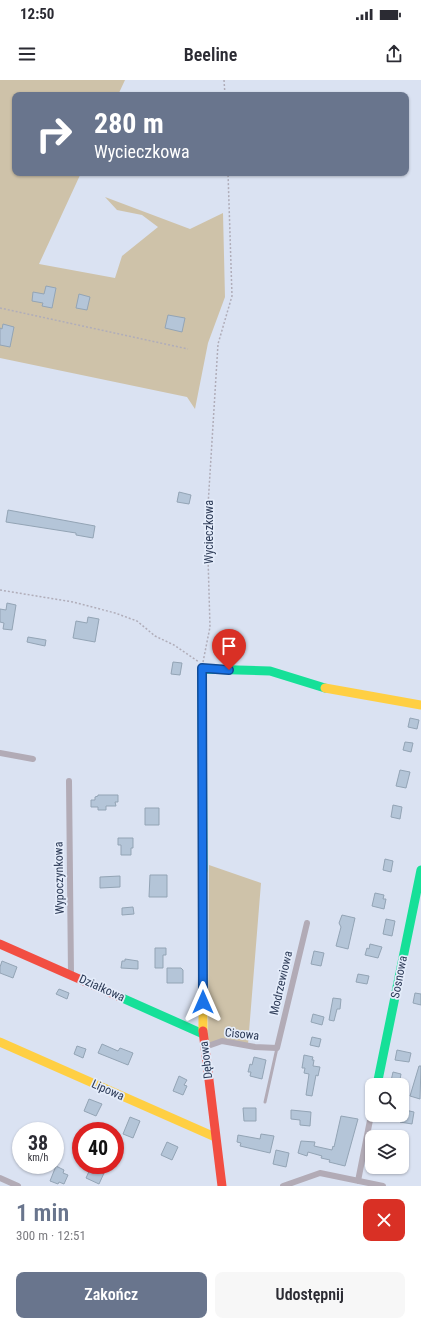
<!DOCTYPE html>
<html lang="pl">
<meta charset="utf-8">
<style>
body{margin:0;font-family:"Roboto Condensed",sans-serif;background:#f7f7f7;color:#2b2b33;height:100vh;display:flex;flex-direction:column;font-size:15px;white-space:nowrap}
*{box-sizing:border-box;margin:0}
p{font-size:13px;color:#7c7c81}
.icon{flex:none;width:22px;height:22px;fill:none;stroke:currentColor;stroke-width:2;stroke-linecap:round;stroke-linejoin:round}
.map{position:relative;height:1106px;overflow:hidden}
.details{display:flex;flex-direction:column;background:#fff;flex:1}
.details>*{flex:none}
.guide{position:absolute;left:12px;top:12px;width:397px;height:84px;border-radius:8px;box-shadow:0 1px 3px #0004;background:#69758d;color:#fff;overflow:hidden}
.controls{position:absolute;left:365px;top:998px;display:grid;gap:8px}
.controls a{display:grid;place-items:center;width:44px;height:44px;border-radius:8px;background:#fff;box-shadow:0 1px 3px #0004;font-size:20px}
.speed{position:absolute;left:12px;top:1042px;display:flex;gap:8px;font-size:20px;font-weight:700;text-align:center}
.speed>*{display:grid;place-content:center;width:52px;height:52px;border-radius:50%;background:#fff;box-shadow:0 1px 3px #0004;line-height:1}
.speed small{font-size:10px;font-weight:400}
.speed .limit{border:6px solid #d22;background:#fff;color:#111}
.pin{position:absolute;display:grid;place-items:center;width:34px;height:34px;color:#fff;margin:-41px -17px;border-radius:50% 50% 50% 0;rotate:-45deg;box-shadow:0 0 4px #0007}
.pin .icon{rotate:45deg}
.me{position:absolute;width:44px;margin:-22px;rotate:0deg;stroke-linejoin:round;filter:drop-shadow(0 0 3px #0008)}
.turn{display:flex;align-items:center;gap:14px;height:84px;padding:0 16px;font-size:18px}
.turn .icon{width:52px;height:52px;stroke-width:2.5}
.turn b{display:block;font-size:28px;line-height:34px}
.round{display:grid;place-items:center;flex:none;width:42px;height:42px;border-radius:8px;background:#f7f7f7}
.overview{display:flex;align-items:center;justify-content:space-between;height:68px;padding:0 16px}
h1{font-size:24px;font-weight:600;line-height:30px;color:#69758d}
.cta{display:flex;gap:8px;margin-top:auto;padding:8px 16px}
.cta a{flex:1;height:46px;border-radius:8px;background:#69758d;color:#fff;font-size:16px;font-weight:600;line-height:46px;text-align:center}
.cta a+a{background:#f7f7f7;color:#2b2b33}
.status{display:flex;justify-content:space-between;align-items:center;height:28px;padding:0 20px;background:#fff;direction:ltr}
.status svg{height:11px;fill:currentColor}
header{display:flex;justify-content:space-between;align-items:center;height:52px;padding:0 16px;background:#fff;font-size:18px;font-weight:600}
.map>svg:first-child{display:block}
.green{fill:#cec2a9}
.building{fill:#b4c5d8;stroke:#93a4b5}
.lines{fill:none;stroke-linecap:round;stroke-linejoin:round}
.path{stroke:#b0adb9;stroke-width:1.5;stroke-dasharray:2 2;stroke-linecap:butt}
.lane{stroke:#b2abb6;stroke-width:3}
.street{stroke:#b2abb6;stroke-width:6}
.fast{stroke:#16e098;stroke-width:9}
.slow{stroke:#ffcf43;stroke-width:9}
.jam{stroke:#f24e42;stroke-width:9}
.route-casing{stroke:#114b97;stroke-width:10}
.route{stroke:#1a73e8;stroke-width:7}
.labels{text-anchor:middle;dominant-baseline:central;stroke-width:3.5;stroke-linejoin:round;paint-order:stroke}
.street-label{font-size:12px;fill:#2c3a56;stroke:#e4ecfa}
</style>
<div class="status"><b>12:50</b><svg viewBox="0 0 49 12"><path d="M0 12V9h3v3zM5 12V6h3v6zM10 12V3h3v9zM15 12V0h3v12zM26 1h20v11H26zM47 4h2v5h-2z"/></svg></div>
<header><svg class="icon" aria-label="menu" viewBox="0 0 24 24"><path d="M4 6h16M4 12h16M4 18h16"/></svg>Beeline<svg class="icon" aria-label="share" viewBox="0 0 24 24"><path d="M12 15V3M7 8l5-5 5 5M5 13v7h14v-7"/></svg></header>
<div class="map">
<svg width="421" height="1106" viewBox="0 0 421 1106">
<rect width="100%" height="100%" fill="#dae2f2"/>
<!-- green -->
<path class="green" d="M 0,0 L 125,0 L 118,15 L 15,15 L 15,93 L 81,93 L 39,184 L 115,198 L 122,176 L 158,147 L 142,135 L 117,130 L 105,117 L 190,149 L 223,133 L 225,217 L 208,263 L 195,329 L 187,317 L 0,278 Z
M 209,785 L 261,803 L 248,964 L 208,962 Z"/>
<!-- building -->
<path class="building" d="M 46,206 L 56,208 L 52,228 L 42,226 L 43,223 L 32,221 L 33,212 L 44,214 Z
M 79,214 L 90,217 L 87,230 L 76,228 Z
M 168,235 L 185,238 L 182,252 L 165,248 Z
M 3,244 L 14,247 L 10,267 L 0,265 L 0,248 L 2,249 Z
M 179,412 L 191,415 L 189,424 L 177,422 Z
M 8,430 L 95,446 L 93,458 L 76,455 L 76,453 L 6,442 Z
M 7,523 L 16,525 L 12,550 L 3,549 L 4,543 L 0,542 L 0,529 L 6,530 Z
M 88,537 L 99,539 L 95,562 L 73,558 L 76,541 L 87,543 Z
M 28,557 L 46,560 L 45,566 L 27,562 Z
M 173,582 L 182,583 L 180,595 L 171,594 Z
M 410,638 L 419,640 L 417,649 L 408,647 Z
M 405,662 L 413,663 L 411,672 L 403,670 Z
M 400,690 L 410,692 L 406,708 L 396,706 Z
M 98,715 L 118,715 L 118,722 L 115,722 L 116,726 L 106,726 L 106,730 L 98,730 L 98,727 L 91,727 L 91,720 L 95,720 L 95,717 L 98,716 Z
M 393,725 L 402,727 L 400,739 L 391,737 Z
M 145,728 L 159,728 L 159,745 L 145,745 Z
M 118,758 L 133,758 L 133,768 L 131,768 L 131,775 L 121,775 L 121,765 L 118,765 Z
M 385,779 L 393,781 L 391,792 L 383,790 Z
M 150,795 L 167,795 L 167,817 L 149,817 Z
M 120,796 L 120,807 L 100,808 L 100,797 Z
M 375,813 L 384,815 L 383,819 L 386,819 L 384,829 L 372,826 Z
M 133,827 L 134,834 L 122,835 L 122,828 Z
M 342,835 L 355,838 L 348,869 L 336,866 L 341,847 L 339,843 Z
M 386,839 L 395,841 L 392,856 L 383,854 Z
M 370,864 L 382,867 L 378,878 L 365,875 L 367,868 L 369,869 Z
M 155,868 L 166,868 L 166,875 L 163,875 L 163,888 L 155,888 Z
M 314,871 L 324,873 L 321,886 L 311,884 Z
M 125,879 L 138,881 L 138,889 L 121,888 L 122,881 L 125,881 Z
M 2,881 L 17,887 L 13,898 L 0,893 L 0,887 Z
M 167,888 L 181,888 L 183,890 L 183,903 L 167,903 Z
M 358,894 L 369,896 L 367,904 L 356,902 Z
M 59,909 L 69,913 L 67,919 L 56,914 Z
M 415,913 L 421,914 L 421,925 L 413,923 Z
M 333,918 L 341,919 L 340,929 L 337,929 L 334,941 L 329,940 Z
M 313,934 L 324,937 L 322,945 L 311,942 Z
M 312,957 L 321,959 L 319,967 L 310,965 Z
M 102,964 L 118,971 L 120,968 L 133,973 L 128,985 L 98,973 Z
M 77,966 L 86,969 L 83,978 L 74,974 Z
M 397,970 L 411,973 L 409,982 L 395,980 Z
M 304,975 L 313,977 L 312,980 L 314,980 L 313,986 L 320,987 L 318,996 L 316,995 L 312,1016 L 306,1015 L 309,994 L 304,993 L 305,988 L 302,988 Z
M 254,977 L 266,980 L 262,999 L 250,996 L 251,992 L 248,992 L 250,984 L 252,985 Z
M 419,986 L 421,986 L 420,1019 L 410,1016 Z
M 393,992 L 401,994 L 399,1005 L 390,1005 Z
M 179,996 L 187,1000 L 184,1005 L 187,1006 L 183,1015 L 173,1011 Z
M 89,1019 L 102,1024 L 96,1036 L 84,1031 Z
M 243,1028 L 256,1028 L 256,1041 L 244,1041 Z
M 291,1030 L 311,1032 L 310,1046 L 300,1045 L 300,1040 L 291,1039 Z
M 405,1030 L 414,1032 L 412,1044 L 400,1042 L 401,1035 L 404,1035 Z
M 341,1036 L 358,1039 L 345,1086 L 329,1082 L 330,1080 L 321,1078 L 322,1076 L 308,1072 L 307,1076 L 298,1073 L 301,1061 L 315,1062 L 314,1066 L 332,1070 L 333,1066 L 334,1067 Z
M 130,1037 L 140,1041 L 133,1058 L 123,1054 Z
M 261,1054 L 274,1056 L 270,1073 L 240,1066 L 241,1063 L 237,1062 L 238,1055 L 260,1059 Z
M 167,1062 L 178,1067 L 172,1080 L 161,1075 Z
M 276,1070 L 289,1073 L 286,1087 L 273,1084 Z
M 56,1086 L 64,1090 L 63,1093 L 68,1095 L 64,1104 L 59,1102 L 58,1104 L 50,1101 Z
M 91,1087 L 104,1093 L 99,1104 L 86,1098 Z"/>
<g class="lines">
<!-- path -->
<path class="path" d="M 224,0 L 225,15
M 0,228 L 188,269
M 0,510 L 73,522 L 115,533 L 137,541 L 155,556 L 174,565 L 199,582
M 203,582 L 210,547 L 207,442 L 218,264 L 232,216 L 228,93"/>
<!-- lane -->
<path class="lane" d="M 265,1022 L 277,968"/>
<!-- street -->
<path class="street" d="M 0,673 L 33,679
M 69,701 L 71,895
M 205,967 L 222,961 L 255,967 L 277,968 L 307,843
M 0,1098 L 18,1106
M 358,1101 L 372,1030
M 283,1106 L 320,1093 L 383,1106"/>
<!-- fast -->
<path class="fast" d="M 203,791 L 202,589 L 270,591 L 325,608
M 120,917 L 203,954
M 377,1005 L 421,790"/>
<!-- slow -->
<path class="slow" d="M 325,608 L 421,625
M 203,791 L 203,951
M 0,962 L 215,1057"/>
<!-- jam -->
<path class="jam" d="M 0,864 L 120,917
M 203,951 L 222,1106"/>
</g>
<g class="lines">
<!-- route casing -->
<g class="route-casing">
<path id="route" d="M 203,922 L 202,588 L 229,590"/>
</g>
<!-- route -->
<use href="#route" class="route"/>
</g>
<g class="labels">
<!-- street labels -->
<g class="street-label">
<text transform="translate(209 452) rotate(-90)">Wycieczkowa</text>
<text transform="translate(59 798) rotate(-91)">Wypoczynkowa</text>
<text transform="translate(399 897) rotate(-79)">Sosnowa</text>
<text transform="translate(281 903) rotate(-77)">Modrzewiowa</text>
<text transform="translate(102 908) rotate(24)">Działkowa</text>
<text transform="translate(242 954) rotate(6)">Cisowa</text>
<text transform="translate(206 980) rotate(-97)">Dębowa</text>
<text transform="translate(108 1010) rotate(24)">Lipowa</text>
</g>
</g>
</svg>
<div class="controls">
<a><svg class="icon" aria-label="search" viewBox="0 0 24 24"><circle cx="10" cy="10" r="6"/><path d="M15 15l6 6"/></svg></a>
<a><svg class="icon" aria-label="layers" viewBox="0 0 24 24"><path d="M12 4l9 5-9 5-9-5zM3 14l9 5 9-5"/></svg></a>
</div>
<div class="speed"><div>38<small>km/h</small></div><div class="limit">40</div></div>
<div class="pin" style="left:229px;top:590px;background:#d93025"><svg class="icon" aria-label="arrive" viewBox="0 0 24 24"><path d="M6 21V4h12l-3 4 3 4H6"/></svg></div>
<svg class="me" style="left:203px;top:922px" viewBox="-20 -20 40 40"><path d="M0-17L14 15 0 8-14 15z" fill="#1a73e8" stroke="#fff" stroke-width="4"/></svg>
<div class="guide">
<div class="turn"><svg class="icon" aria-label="right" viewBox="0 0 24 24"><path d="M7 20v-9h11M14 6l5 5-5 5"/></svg><div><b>280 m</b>Wycieczkowa</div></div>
</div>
</div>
<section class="details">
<div class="overview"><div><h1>1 min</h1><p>300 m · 12:51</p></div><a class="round" style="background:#d93025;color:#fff"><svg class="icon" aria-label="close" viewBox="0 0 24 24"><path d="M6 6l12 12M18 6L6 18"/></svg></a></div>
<div class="cta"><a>Zakończ</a><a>Udostępnij</a></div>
</section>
